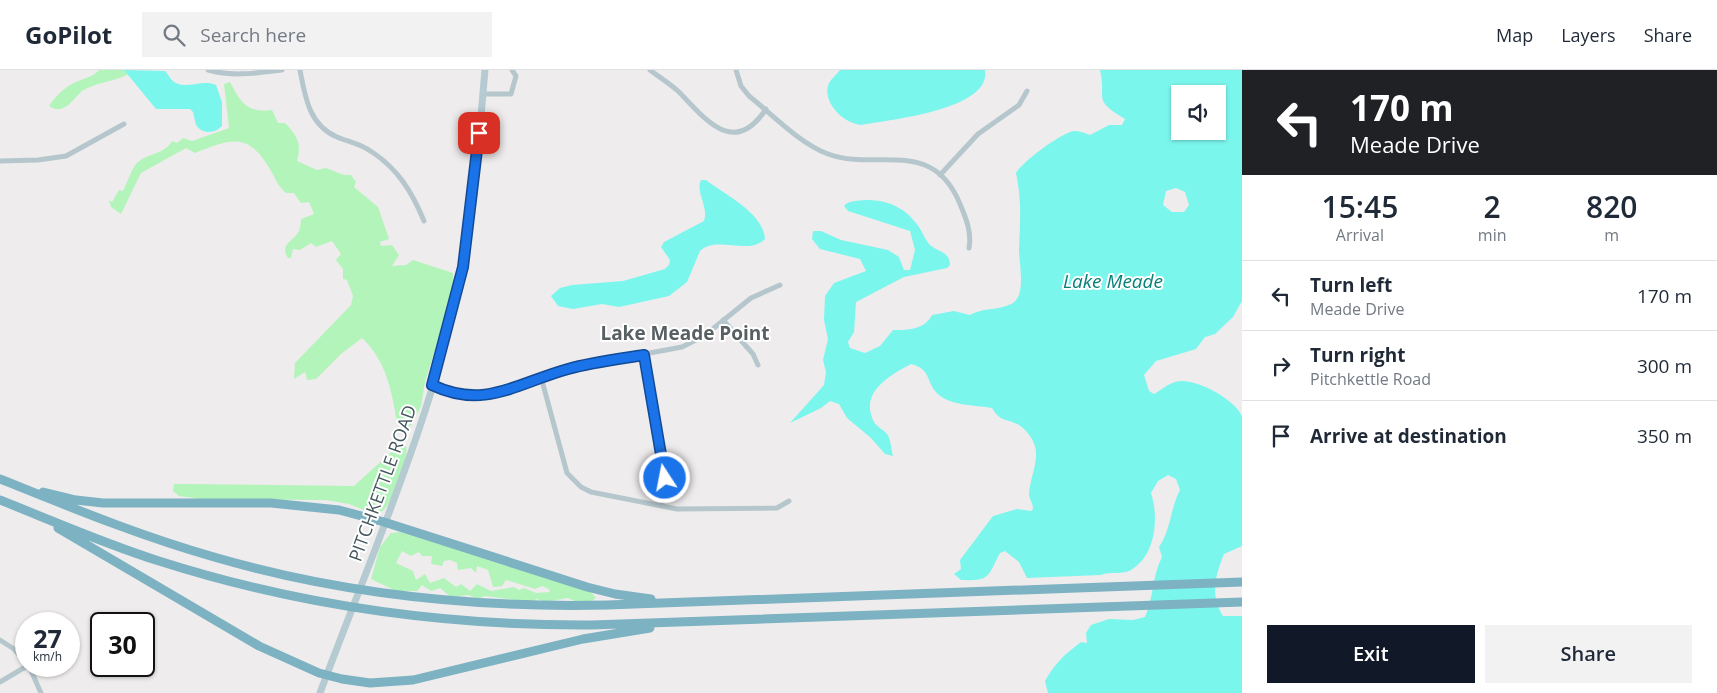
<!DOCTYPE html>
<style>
body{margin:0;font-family:"Open Sans",sans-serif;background:#f2f2f3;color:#1f2937;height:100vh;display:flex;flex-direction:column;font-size:19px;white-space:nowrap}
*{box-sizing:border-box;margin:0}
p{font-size:16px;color:#747a83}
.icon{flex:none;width:28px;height:28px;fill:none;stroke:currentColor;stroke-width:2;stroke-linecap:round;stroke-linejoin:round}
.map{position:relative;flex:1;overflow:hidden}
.drawer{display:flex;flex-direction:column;background:#fff;width:475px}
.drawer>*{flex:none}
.guide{background:#202124;color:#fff;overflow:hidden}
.buttons{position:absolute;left:1171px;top:15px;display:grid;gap:10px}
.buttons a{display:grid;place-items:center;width:55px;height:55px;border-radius:0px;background:#fff;box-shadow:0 1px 4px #0004;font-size:25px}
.speed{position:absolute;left:15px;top:542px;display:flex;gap:10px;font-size:25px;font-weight:700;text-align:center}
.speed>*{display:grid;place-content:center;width:65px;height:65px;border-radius:50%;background:#fff;box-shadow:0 1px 4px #0004;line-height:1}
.speed small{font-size:12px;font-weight:400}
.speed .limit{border:2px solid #111;border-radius:8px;background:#fff;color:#111}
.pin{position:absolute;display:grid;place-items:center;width:42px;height:42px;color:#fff;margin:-21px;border-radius:10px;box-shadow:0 2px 8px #0006}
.me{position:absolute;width:55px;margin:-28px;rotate:349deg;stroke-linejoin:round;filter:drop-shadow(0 0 4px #0008)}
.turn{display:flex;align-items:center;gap:18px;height:105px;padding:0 25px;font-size:22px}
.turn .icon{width:65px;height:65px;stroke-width:2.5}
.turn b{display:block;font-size:35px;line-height:42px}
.eta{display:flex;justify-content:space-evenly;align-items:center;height:85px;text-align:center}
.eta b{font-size:30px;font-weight:600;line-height:35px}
.cta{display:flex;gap:10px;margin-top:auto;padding:10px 25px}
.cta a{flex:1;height:58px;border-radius:0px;background:#111827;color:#fff;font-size:20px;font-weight:600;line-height:58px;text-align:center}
.cta a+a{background:#f2f2f3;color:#1f2937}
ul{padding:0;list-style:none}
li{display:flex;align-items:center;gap:15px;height:70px;padding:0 25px;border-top:1px solid #e0e1e3}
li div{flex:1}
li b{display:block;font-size:19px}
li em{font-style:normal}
header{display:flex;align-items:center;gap:30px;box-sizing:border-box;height:70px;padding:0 25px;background:#fff;border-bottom:1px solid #e0e1e3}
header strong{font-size:24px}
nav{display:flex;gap:28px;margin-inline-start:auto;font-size:18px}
.search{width:350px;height:45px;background:#f2f2f3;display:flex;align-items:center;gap:12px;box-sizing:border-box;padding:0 18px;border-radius:0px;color:#747a83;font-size:19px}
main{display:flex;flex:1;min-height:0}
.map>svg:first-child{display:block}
.green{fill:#b3f4ba;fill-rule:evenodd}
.water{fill:#7bf6ed;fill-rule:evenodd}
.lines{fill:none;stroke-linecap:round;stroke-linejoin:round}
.street{stroke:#b5c7cc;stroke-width:5}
.secondary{stroke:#b5cbd1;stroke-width:7}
.highway{stroke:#7db2c2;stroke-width:9}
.route-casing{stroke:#114b97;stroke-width:12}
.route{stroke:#1a73e8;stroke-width:9}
.labels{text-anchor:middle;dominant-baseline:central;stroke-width:4;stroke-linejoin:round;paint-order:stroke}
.street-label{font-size:18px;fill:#42575c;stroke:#fff}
.water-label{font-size:19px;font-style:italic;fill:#058178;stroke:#fff}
.neighbourhood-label{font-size:19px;font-weight:bold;fill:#585f62;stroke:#fff}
</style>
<header>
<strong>GoPilot</strong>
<div class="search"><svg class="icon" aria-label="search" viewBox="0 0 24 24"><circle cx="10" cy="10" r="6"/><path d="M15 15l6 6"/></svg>Search here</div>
<nav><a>Map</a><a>Layers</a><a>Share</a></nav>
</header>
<main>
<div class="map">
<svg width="1242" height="623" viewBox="0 0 1242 623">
<rect width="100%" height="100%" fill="#efeced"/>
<!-- green -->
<path class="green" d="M 99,0 L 124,0 L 128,4 C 121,10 89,14 81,22 C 72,30 64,46 49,36 C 58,23 67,15 81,10 C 88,7 94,6 99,0 Z
M 230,12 C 241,33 247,43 272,40 L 278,53 L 285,53 C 297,65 302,74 297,91 L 317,100 L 326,98 L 344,105 L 351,105 L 356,112 L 354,117 L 378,137 L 389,169 L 380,172 L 381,176 L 392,175 L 399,185 L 392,196 L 406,195 L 413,190 L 453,203 L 454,228 L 447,233 L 444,251 L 425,312 L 421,336 L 411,356 L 401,356 L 397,352 C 392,322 386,290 362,268 L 341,284 L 316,309 L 307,310 L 305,302 L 294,309 L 295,293 L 351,235 L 353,226 L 347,210 L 343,209 L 343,199 L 336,190 L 341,184 L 332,171 L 316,177 L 311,173 L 300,180 L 293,179 L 291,188 L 288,188 C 279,174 293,172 299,161 C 300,158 301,153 301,149 L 314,144 L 309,132 L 301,133 L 294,123 L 286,123 C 277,115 277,111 271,101 C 249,62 232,68 195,83 L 186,78 L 141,103 L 121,144 L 111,137 L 109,130 L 112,132 L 119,120 L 123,121 C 127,113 132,97 138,92 C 149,83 165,84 172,71 L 177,73 L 183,68 L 192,71 L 229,58 L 224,14 Z
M 398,376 L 406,376 C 410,385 393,429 386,437 C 384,440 380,443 376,445 L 349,434 L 326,430 L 201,429 L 179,426 L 173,421 L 174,414 L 183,414 L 354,416 Z
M 400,462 L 589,520 L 596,528 L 590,532 L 576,532 L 568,528 L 545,532 L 537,529 L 530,532 L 485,526 L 477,529 L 469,525 L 451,527 L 440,518 L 431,521 L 422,515 L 417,521 L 396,521 L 371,509 L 380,477 L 391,463 ZM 402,481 L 411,486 L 419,482 L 422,486 L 432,486 L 431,494 L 442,496 L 444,491 L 450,490 L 457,493 L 458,500 L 471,498 L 476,503 L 477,496 L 488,500 L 493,517 L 502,516 L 506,510 L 535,519 L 542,516 L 549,519 L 550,522 L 536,523 L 524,518 L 519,520 L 514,517 L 491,521 L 477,514 L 470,521 L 461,514 L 456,517 L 444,508 L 430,513 L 425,504 L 416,510 L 413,501 L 396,493 Z"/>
<!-- water -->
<path class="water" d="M 124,0 L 165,1 C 169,5 171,11 176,13 C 188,19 203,9 216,15 L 222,32 L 222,56 C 215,64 202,64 196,55 L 193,42 L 190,39 L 156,39 Z
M 840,0 L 985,0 C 992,40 889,50 861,55 C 845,54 823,34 828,16 C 829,11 836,5 840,0 Z
M 1100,0 L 1242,0 L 1242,231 L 1233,247 L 1215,264 L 1205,267 L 1196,279 L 1156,291 L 1144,305 L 1149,321 L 1154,324 C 1161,320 1168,314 1175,312 C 1193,306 1237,330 1242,347 L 1242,476 L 1224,484 C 1215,507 1210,525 1223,546 L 1242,546 L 1242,623 L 1048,623 L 1045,611 C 1055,593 1065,584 1081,572 L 1087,573 L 1086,563 L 1091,555 L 1109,549 L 1133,550 L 1145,547 C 1154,527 1152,506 1162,487 L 1159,477 C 1171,460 1170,439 1180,420 L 1176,409 L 1168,405 L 1158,411 L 1151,423 C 1159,447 1156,486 1131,500 C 1123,505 1110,501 1101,505 L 1027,508 L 1019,492 L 1005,481 L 1000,483 C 987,508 990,511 961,510 L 954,504 L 961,499 L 960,490 L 993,446 L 1017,439 L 1031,441 L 1033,439 C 1033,433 1029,429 1029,424 C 1031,398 1047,381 1023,358 C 1010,347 1002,355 992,338 C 975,335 948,336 936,322 C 926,311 931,299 911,294 C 891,305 860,321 873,350 C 875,356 883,359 887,364 C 891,369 891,379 893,386 L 885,384 L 871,368 L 847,348 L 839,334 L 830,331 L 821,338 L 790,353 L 824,315 L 826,302 L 823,290 L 828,269 L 824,250 L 825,226 L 834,213 L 866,201 L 860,189 L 820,179 L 812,169 L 813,161 L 821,161 L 841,170 L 888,180 L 899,187 L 904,200 L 910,200 L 915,180 L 910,161 L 848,141 L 844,136 C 849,130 858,131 866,130 C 889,130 906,138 919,157 C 923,163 925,169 929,174 C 937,182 950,181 950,195 L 947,198 L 904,207 L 856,232 L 854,262 L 848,272 L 850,278 L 865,283 L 880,276 L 893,260 C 908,260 924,260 932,245 L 954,241 L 970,245 C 984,237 997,241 1011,234 C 1027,227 1019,194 1019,180 C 1020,152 1022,131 1016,103 C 1021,93 1063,61 1075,61 C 1079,61 1085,63 1090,65 L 1109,55 L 1122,55 L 1125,49 C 1091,29 1107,30 1100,0 ZM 1180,24 L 1218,24 L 1218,61 L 1180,61 ZM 1176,118 L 1185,122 L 1189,135 L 1184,142 L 1172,142 L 1163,135 L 1166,121 Z
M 701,110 L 706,110 C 725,125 763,142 765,169 C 748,186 717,165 700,181 L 687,212 L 669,226 L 619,237 L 602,234 L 573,239 L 558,236 L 551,226 L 560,218 L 572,215 L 623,211 L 665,199 L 669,195 L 670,190 L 661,177 L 664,172 L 704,151 C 709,137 695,122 701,110 Z"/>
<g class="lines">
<!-- street -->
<path class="street" d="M 208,0 C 233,7 257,3 282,0
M 300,0 C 305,27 309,55 337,67 C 349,72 361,74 372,82 C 398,99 412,122 424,151
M 650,0 C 659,7 669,13 678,21 C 704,47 733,89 766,39
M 736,0 L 741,16 L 749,26 C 773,45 799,73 828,84 C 877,102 932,66 960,134 C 966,148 972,163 969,178
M 483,24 L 511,24 L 516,6 L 512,0
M 0,91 L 38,90 L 66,86 L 124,54
M 940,105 L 978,64 L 1019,35 L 1027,21
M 723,250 L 753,284 L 758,295
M 644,285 L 665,408 L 662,436
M 541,307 L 567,403 L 581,417 L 591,422 L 677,439 L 777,438 L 789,431
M 432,315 L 461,326 L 485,326 L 569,298 L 682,277 L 704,266 L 751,228 L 780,215
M 0,570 L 14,579 L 26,592
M 29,596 L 41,623
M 0,612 L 27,596"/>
<!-- secondary -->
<path class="secondary" d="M 320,623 C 372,483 435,343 463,196 C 476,132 479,65 485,0"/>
<!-- highway -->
<path class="highway" d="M 0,409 C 70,437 140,466 214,487 C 341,524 474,538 607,535 L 1242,512
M 43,422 L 76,430 L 103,433 L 271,433 L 339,440 L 384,452 L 587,517 L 615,524 L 651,529
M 0,430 C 53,451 105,474 159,491 C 300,536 444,556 592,555 L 1242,532
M 58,458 L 259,576 L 319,603 L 342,609 L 370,613 L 413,610 L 583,569 L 650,558"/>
</g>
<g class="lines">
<!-- route casing -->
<g class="route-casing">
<path id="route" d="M 479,63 L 463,197 L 432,315 C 485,340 517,313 568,299 C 593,292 619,289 644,285 L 665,408"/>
</g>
<!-- route -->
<use href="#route" class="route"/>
</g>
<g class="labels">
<!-- street labels -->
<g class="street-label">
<text transform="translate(382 413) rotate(-70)">PITCHKETTLE ROAD</text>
</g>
<!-- water labels -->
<g class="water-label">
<text x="1113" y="211">Lake Meade</text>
</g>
<!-- neighbourhood labels -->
<g class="neighbourhood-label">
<text x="685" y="263">Lake Meade Point</text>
</g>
</g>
</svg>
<div class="buttons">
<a><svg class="icon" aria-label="sound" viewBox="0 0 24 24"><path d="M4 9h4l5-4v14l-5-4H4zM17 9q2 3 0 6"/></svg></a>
</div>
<div class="speed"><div>27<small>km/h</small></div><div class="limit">30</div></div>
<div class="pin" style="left:479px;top:63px;background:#d93025"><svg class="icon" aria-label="arrive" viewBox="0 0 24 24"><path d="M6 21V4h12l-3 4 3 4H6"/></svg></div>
<svg class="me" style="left:665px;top:408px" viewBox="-20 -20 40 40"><circle r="17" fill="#1a73e8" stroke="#fff" stroke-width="3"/><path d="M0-11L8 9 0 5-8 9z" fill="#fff"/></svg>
</div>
<section class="drawer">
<div class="guide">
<div class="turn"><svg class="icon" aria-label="left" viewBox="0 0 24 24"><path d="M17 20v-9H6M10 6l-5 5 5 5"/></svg><div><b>170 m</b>Meade Drive</div></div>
</div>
<div class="eta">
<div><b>15:45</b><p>Arrival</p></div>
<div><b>2</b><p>min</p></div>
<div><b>820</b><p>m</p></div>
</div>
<ul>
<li><svg class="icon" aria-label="left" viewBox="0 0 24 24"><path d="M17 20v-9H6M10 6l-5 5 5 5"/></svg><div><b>Turn left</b><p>Meade Drive</p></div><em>170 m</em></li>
<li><svg class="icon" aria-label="right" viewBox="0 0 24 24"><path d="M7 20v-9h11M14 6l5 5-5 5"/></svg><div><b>Turn right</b><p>Pitchkettle Road</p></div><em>300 m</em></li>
<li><svg class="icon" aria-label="arrive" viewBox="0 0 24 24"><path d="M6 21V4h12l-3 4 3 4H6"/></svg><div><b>Arrive at destination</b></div><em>350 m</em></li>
</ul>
<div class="cta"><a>Exit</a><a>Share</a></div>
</section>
</main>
